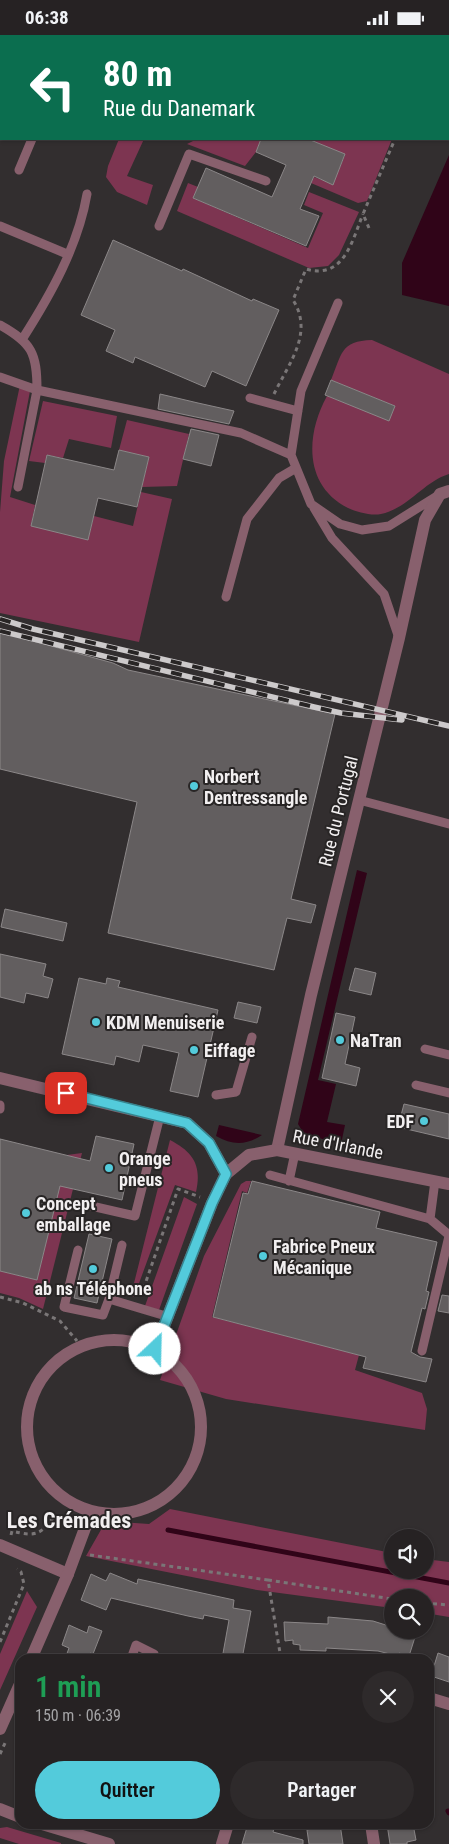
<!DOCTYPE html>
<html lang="fr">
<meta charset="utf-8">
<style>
body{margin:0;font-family:"Roboto Condensed",sans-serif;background:#2e2a2b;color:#f1f3f6;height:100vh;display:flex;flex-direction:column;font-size:19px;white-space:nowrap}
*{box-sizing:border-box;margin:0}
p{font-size:16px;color:#a4a4a6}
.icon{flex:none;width:28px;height:28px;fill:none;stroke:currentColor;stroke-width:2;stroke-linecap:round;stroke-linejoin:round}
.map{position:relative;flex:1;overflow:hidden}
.details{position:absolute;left:15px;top:1619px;width:419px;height:175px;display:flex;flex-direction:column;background:#262223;border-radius:15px;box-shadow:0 1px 4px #0004,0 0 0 1px #423f41}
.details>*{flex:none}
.top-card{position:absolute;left:0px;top:0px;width:450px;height:105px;box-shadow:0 1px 4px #0004,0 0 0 1px #423f41;background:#0b6e4f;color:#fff;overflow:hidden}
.buttons{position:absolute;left:384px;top:1494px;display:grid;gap:10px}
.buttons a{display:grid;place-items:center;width:50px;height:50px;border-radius:50%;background:#262223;box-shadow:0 1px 4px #0004,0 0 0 1px #423f41;font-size:25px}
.pin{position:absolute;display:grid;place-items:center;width:42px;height:42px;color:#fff;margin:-21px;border-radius:10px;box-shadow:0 2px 8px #0006}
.me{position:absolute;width:55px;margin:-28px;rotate:24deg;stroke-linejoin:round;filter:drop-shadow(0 0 4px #0008)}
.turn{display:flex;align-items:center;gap:18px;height:105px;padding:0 20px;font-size:22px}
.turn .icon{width:65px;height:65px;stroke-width:2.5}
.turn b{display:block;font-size:35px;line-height:42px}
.round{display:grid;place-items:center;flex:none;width:52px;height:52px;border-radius:26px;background:#2e2a2b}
.overview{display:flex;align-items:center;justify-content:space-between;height:85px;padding:0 20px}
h1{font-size:30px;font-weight:600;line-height:38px;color:#1e9e55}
.primary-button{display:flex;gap:10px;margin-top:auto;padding:10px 20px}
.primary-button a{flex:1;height:58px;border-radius:30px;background:#53cbdb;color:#111;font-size:20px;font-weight:600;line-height:58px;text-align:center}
.primary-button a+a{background:#2e2a2b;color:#f1f3f6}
.status{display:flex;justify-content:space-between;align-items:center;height:35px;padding:0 25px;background:#262223;direction:ltr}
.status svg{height:14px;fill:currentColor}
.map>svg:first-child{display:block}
.green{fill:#7d3551}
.water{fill:#300418}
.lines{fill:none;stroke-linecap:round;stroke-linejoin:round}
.stream{stroke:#300418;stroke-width:5}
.building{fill:#625e5f;stroke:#8b8788}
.path{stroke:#7a7677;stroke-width:3;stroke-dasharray:4 4;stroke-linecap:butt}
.service{stroke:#88606d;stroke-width:9}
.minor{stroke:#88606d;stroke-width:12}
.tertiary{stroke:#88606d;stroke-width:12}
.rail-casing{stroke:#cdcacb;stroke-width:5.5}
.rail{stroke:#282525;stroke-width:4;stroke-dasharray:11;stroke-linecap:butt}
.route-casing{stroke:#36848e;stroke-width:12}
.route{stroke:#53cbdb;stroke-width:9}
.poi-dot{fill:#53cbdb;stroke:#282525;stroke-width:2}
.labels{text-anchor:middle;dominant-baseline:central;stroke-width:4;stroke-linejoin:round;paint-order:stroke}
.poi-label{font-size:18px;font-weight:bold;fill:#f2eff0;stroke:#282525;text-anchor:start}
.street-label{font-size:18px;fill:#f2eff0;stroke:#282525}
.district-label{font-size:22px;font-weight:bold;fill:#f2eff0;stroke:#282525}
</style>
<div class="status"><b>06:38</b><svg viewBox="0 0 49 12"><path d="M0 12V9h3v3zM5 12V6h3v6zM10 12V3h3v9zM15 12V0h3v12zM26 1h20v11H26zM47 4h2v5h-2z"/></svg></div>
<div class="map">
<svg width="449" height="1809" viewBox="0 0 449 1809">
<rect width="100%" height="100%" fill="#322e2f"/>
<!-- green -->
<path class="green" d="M 119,104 L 144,104 L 127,141 L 153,150 L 147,170 L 117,157 L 106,142 L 108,131 Z
M 197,104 L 261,104 L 256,117 L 245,131 L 187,109 Z
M 308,104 L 392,104 L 367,166 L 358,168 L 311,148 L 314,142 L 333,149 L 345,120 Z
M 188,148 L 198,152 L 193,163 L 308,213 L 323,178 L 304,170 L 309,157 L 359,177 L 339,220 L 328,231 L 309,233 L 177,176 Z
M 372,305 L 449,339 L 449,439 C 423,447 409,473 381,479 C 371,481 357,477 348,473 C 303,450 306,399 327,361 L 389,385 L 395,371 L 331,345 C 342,319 340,306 372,305 Z
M 20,350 L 30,356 L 10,462 L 35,470 L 31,491 L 88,504 L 94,481 L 133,491 L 141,457 L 172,464 L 139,607 L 0,578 L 0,477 L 4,426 Z
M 43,366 L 117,381 L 111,413 L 69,404 L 63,423 L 47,420 L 45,428 L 29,426 Z
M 127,385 L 189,399 L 177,451 L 142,452 L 149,422 L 119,415 Z
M 170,1105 C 193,1117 202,1130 196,1157 L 175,1150 L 134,1262 L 131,1260 Z
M 82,1118 L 43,1274 L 19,1263 L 0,1258 L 0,1236 L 37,1245 L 67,1120 Z
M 246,1146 L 251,1146 L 247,1158 L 242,1156 L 212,1282 L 359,1320 L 355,1335 L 422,1358 L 427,1374 L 425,1395 L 226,1364 L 160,1345 L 204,1221 L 241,1149 Z
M 184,1162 L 197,1169 L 159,1275 L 145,1271 Z
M 170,1474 L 392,1518 L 392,1535 L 425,1535 L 425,1524 L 449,1527 L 449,1582 L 425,1578 L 425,1562 L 392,1562 L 392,1573 L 257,1555 L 86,1521 L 106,1486 L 149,1489 Z
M 27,1556 L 37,1572 L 0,1655 L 0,1619 Z
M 7,1792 L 61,1808 L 61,1809 L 19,1809 L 0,1803 L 0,1793 Z"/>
<!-- water -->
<path class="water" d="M 449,120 L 449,271 L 402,260 L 402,228 Z
M 357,835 L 367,838 L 318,1045 L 336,1049 L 327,1087 L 345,1090 L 341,1109 L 304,1099 L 298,1089 Z
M 219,1090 L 262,1100 C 247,1110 233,1111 216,1101 Z"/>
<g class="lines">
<!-- stream -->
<path class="stream" d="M 168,1495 L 449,1548
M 448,1776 L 449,1778"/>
</g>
<!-- building -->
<path class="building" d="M 261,104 L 308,104 L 345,119 L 333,150 L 314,141 L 300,174 L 319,181 L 306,211 L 193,163 L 206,133 L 272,162 L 286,130 L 256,117 Z
M 113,205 L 182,236 L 183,234 L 252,266 L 253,264 L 279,275 L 246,351 L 212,336 L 205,352 L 135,322 L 133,328 L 106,316 L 115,295 L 81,280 Z
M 331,345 L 395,371 L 389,386 L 325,360 Z
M 160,359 L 198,368 L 234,376 L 229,389 L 158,374 Z
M 191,394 L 219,400 L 211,431 L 183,424 Z
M 119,415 L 149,422 L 137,472 L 98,463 L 88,505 L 31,491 L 47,420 L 114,435 Z
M 0,597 L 113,628 L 128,635 L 335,679 L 291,864 L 316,870 L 311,888 L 287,883 L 274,935 L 108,898 L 137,767 L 0,734 Z
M 5,874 L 67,888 L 63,906 L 1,892 Z
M 0,919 L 46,929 L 43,941 L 53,944 L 48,963 L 26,958 L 24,968 L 0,962 Z
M 355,933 L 376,938 L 371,960 L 349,955 Z
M 79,943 L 106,949 L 107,943 L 120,946 L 118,952 L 218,975 L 198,1062 L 170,1056 L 179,1018 L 143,1010 L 139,1027 L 116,1021 L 114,1030 L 62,1019 Z
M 238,967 L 261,972 L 257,988 L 234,983 Z
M 336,978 L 355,982 L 345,1029 L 360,1033 L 356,1051 L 322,1043 Z
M 404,1069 L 449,1079 L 449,1104 L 398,1092 Z
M 96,1101 L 134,1109 L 122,1165 L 60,1151 L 37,1245 L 0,1236 L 0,1104 L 90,1126 Z
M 252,1146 L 380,1177 L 376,1193 L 437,1207 L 426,1256 L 429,1257 L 425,1274 L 422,1273 L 411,1317 L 420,1322 L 432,1324 L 426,1347 L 363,1333 L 366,1322 L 213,1282 L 243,1158 L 248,1159 Z
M 89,1199 L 112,1204 L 97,1268 L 74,1263 Z
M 442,1260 L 449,1261 L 449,1278 L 438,1276 Z
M 110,1538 L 137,1549 L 138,1544 L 234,1565 L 233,1573 L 251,1576 L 242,1624 L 222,1624 L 229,1585 L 204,1580 L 203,1584 L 188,1581 L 111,1563 L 106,1575 L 81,1565 L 91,1539 L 106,1546 Z
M 328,1582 L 373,1586 L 392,1592 L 392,1595 L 403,1595 L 416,1599 L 409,1621 L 399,1618 L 398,1621 L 378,1616 L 326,1613 L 326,1616 L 300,1615 L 300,1610 L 293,1609 L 293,1605 L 285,1606 L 284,1587 L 328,1589 Z
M 69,1590 L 87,1598 L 89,1591 L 102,1596 L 93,1619 L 90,1618 L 88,1624 L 65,1624 L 69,1613 L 62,1610 Z
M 438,1618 L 449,1622 L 449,1647 L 431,1641 Z
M 248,1789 L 275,1789 L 273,1797 L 303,1805 L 303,1809 L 242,1809 Z
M 317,1789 L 340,1789 L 343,1809 L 309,1809 L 307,1795 L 318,1793 Z
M 387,1789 L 413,1789 L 416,1805 L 407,1807 L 407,1809 L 390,1809 Z"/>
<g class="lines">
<!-- path -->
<path class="path" d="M 438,1 L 439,0
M 369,193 L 363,179 L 395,104
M 274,359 C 289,328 314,298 293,265 L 306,234 C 344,245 352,206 363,179
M 141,1261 L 178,1154 L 200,1162
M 0,1262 L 23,1268 L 60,1286 L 77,1306
M 11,1500 L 12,1496 C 36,1502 41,1500 55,1480
M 90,1520 L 268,1545
M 425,1568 L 449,1570
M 0,1607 L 24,1549 L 21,1537 L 17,1534
M 281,1624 L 268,1545 L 392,1564
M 0,1719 L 6,1706"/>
<!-- service -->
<path class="service" d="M 73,1 L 74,0
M 19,135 L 32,104
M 0,191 L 67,219
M 159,191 L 189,119 L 266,146
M 338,268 L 301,356 L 291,420 L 311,469 L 340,489 L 362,495 L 389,491 L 437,461
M 0,290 C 32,308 37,318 37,355 L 241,398 L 291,420
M 23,303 C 51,259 78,211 87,159
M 0,342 L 37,355 L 18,452
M 250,363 L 298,376
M 314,473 L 332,503 L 384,559 L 399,603
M 226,562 L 247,484 L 279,443 L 296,433
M 359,765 L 449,789
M 425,1014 L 449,1020
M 416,1050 L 449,1058
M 216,1060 L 236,1057 L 252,1002
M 0,1070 L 0,1074
M 270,1140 L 430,1184 L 435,1146
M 289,1146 L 295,1118
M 87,1170 L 135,1181 L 160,1081
M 430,1184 L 449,1200
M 122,1210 L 109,1264 L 169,1282
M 78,1215 L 64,1272 L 103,1280 L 109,1264
M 422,1316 L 449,1201
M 131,1624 L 136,1610 L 154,1619 L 152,1624"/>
<!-- minor -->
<path class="minor" d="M 0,1043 L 187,1088 L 209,1108 L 226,1139
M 277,1115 L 311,960 L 399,603 L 425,485 L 440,459 L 449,456
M 0,1510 L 68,1539
M 429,1663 L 449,1669
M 0,1774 L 20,1782
M 42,1789 L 109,1809
M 371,1789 L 374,1809
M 222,1809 L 228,1789"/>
<!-- tertiary -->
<path class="tertiary" d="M27 1392a87 87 0 1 1 174 0a87 87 0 1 1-174 0Z
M 155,1314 L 212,1168 L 226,1139 L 249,1120 L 277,1115 L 449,1149
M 31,1624 L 68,1539 L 91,1477
M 0,1694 L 20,1649"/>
<!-- rail casing -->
<g class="rail-casing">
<path id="rail" d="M 0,584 L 33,594 L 449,691
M 0,596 L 314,672 L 341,678 L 402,685"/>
</g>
<!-- rail -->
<use href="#rail" class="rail"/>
</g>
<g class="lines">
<!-- route casing -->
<g class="route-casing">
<path id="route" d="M 66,1058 L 187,1088 L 209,1108 L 226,1139 L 212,1168 L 155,1314"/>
</g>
<!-- route -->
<use href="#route" class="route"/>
</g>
<!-- markers -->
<g class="poi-dot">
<circle cx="194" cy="751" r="5"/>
<circle cx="96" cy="987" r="5"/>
<circle cx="340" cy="1005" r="5"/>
<circle cx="194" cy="1015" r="5"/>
<circle cx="424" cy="1086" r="5"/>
<circle cx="109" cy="1133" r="5"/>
<circle cx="26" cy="1178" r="5"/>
<circle cx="263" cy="1221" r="5"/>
<circle cx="93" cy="1234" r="5"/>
</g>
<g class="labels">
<!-- poi labels -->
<g class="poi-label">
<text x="204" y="741">Norbert<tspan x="204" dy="21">Dentressangle</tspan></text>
<text x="106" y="987">KDM Menuiserie</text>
<text x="350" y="1005">NaTran</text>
<text x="204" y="1015">Eiffage</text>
<text x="414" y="1086" text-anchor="end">EDF</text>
<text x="119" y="1123">Orange<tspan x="119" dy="21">pneus</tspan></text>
<text x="36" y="1168">Concept<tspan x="36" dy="21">emballage</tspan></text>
<text x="273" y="1211">Fabrice Pneux<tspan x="273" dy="21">Mécanique</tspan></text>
<text x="93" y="1253" text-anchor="middle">ab ns Téléphone</text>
</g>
<!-- street labels -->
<g class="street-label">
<text transform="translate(338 776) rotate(-76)">Rue du Portugal</text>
<text transform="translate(338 1109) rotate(11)">Rue d'Irlande</text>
</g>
<!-- district labels -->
<g class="district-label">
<text x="69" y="1485">Les Crémades</text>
</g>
</g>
</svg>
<div class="buttons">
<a><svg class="icon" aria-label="sound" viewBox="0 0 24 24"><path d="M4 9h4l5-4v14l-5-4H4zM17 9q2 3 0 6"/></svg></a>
<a><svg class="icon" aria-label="search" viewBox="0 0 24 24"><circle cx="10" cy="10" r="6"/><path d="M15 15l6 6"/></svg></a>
</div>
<div class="pin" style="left:66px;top:1058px;background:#d93025"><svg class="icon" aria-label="arrive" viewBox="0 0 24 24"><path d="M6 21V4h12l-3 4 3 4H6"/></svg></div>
<svg class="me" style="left:155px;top:1314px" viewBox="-20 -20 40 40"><circle r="19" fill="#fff"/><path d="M0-13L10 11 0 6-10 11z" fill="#53cbdb"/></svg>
<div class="top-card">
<div class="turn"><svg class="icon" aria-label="left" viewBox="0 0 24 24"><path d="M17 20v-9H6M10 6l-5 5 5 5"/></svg><div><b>80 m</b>Rue du Danemark</div></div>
</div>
<section class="details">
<div class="overview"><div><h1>1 min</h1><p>150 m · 06:39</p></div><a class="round"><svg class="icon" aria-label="close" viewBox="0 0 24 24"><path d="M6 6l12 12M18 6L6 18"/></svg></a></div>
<div class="primary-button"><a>Quitter</a><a>Partager</a></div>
</section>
</div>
